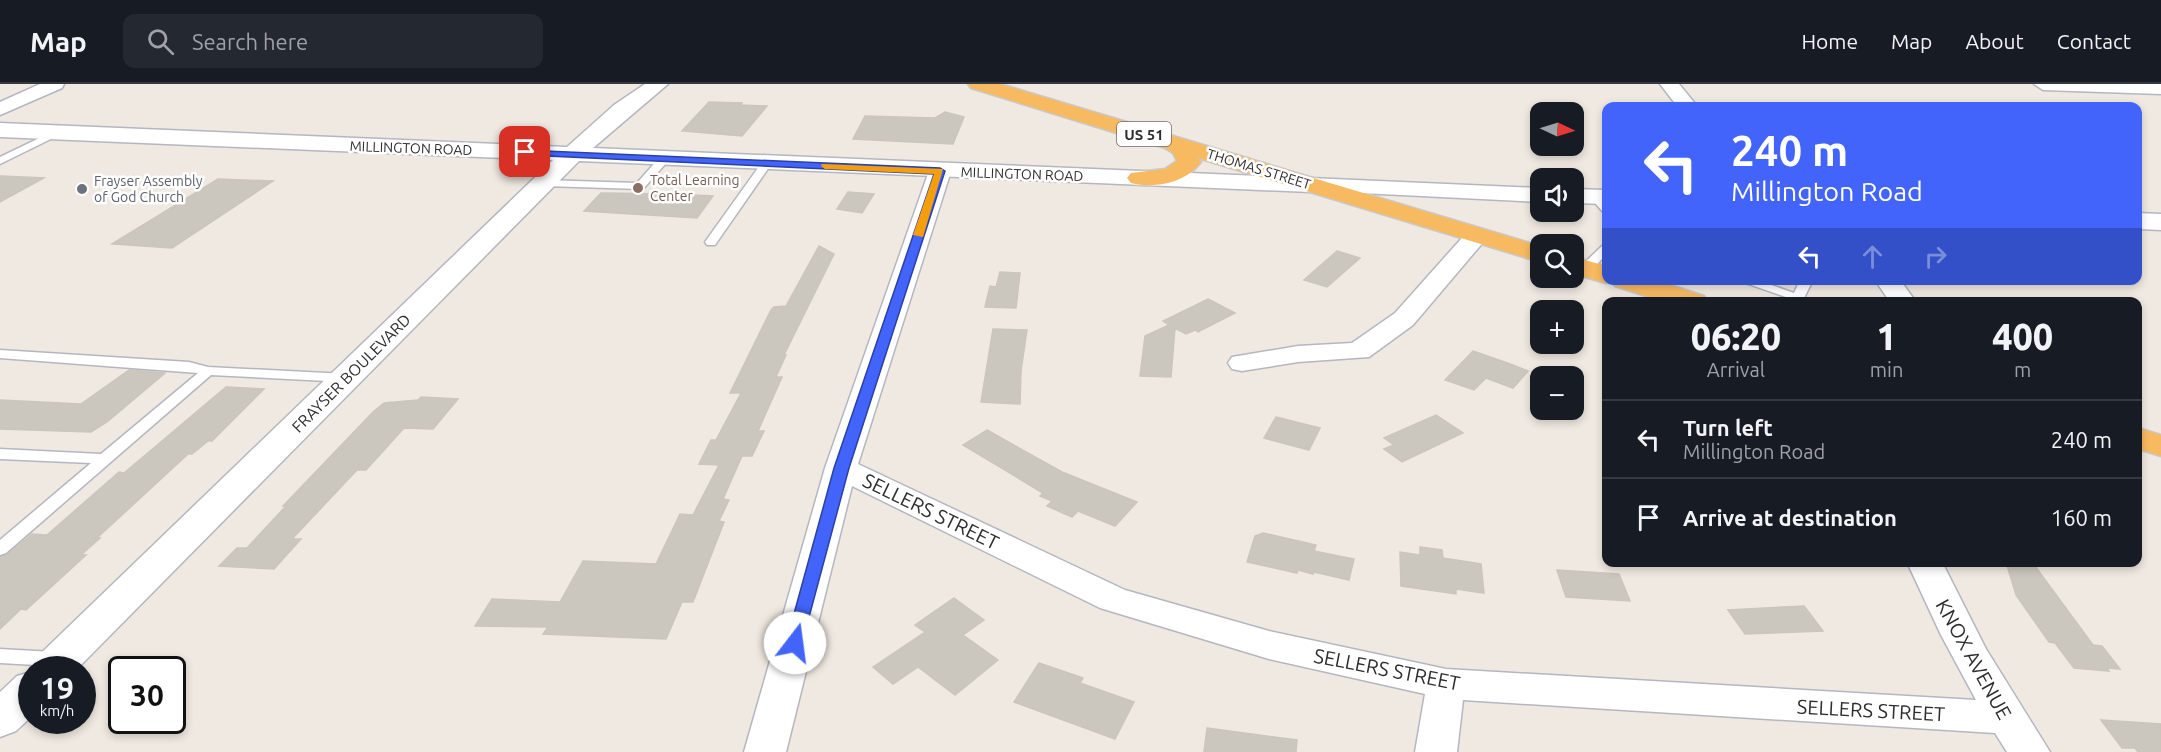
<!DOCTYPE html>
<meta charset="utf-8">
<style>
body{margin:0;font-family:Ubuntu,sans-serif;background:#242831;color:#f1f3f6;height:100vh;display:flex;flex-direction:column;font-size:22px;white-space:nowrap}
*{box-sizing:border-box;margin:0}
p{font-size:20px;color:#9ea1a6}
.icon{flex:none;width:33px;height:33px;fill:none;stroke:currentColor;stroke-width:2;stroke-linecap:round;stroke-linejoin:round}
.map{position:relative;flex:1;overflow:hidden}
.side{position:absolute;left:1602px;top:213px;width:540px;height:270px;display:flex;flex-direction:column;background:#171b24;border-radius:12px;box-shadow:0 3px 9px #0003}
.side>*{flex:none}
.top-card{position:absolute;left:1602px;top:18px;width:540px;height:183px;border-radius:12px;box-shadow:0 3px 9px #0003;background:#4264fb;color:#fff;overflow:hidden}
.needle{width:39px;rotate:94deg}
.fabs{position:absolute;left:1530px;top:18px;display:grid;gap:12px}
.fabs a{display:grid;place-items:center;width:54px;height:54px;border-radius:12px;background:#171b24;box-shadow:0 3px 9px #0003;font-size:30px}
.speed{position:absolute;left:18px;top:572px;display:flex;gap:12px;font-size:30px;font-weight:700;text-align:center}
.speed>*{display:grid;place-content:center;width:78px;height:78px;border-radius:50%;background:#171b24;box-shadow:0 3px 9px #0003;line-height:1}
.speed small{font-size:15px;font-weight:400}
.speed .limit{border:3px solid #111;border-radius:9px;background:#fff;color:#111}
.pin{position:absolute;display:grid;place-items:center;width:51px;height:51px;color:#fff;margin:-26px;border-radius:12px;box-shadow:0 3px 9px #0006}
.me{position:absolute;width:66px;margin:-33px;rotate:15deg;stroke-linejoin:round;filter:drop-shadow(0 0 4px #0008)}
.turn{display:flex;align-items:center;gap:21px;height:126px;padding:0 30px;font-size:27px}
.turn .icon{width:78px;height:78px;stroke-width:2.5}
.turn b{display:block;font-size:42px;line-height:51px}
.lanes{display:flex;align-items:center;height:57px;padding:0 30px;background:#0003;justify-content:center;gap:30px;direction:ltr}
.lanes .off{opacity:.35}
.eta{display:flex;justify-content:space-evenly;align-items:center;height:102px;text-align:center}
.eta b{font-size:36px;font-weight:800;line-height:42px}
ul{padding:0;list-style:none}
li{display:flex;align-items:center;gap:18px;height:78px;padding:0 30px;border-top:2px solid #363941}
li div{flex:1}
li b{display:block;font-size:22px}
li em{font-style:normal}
header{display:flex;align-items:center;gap:36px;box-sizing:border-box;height:84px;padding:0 30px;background:#171b24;border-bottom:2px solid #363941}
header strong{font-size:28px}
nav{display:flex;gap:33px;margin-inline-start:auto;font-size:21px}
.search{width:420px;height:54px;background:#242831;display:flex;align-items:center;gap:15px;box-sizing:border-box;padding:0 21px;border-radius:12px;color:#9ea1a6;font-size:22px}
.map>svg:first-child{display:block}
.building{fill:#cbc7bf;stroke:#cbc5ba;stroke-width:1.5}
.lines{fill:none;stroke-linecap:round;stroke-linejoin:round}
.service-casing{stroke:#b4b7c1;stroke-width:3}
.minor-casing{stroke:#b4b7c1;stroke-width:3}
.tertiary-casing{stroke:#b4b7c1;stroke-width:3}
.secondary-casing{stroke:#b4b7c1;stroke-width:3}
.trunk-casing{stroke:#c9c9c9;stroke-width:3}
.service{fill:#fff;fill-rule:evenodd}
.minor{fill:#fff;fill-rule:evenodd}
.tertiary{fill:#fff;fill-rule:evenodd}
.secondary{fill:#fff;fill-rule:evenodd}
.trunk{fill:#f8ba60;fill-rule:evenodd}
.route{fill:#4264fb;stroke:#2b41a3;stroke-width:1.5}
.slow{fill:#f59e0b}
.education-dot{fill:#8d6e63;stroke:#fff;stroke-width:2}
.worship-dot{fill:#6b7280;stroke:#fff;stroke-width:2}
.labels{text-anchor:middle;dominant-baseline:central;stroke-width:5;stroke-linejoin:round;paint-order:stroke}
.far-street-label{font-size:14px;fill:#2e2e2e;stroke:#fff}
.far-education-label{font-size:14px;fill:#785e54;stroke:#fff;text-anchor:start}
.far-worship-label{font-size:14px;fill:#5b616d;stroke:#fff;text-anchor:start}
.shield{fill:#fff;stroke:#6d6d6d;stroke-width:1.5}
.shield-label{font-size:15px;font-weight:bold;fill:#2e2e2e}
.street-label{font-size:16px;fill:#2e2e2e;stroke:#fff}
.near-street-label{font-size:20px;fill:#2e2e2e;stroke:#fff}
</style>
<header>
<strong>Map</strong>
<div class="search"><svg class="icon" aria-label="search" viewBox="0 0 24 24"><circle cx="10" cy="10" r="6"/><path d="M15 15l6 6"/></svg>Search here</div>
<nav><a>Home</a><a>Map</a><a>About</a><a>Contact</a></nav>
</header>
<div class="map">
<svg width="2161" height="668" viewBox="0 0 2161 668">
<rect width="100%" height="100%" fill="#efe9e1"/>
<!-- building -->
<path class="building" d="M 709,18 L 742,19 L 741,21 L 767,22 L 742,52 L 682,47 Z
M 945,28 L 964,33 L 953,60 L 853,55 L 865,32 L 935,34 Z
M 0,92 L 44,94 L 0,118 Z
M 218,95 L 273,97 L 172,164 L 112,160 Z
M 848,108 L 874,110 L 862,129 L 837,125 Z
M 601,109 L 672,110 L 713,112 L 697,134 L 584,127 Z
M 819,162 L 834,170 L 784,271 L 786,271 L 776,293 L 782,293 L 758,347 L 764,347 L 752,372 L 742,372 L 723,415 L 729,416 L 719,437 L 724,438 L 693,518 L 682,518 L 666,555 L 543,550 L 548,543 L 475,542 L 492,515 L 560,518 L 583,477 L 656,480 L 680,430 L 693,431 L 719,381 L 699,380 L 711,356 L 716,356 L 741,309 L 730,309 L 771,226 L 774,223 L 786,222 Z
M 1337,167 L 1360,174 L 1327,203 L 1304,196 Z
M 1000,188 L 1020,189 L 1016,224 L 985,223 L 990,202 L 996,203 Z
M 1208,215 L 1235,229 L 1198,248 L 1195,246 L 1186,250 L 1175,244 L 1171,293 L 1140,292 L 1145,252 L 1169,241 L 1163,237 Z
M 993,245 L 1027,246 L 1021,287 L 1020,320 L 981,318 Z
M 1473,267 L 1513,281 L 1528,287 L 1513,304 L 1486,294 L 1474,306 L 1445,296 Z
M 129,286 L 165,289 L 107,338 L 91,348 L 0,345 L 0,316 L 81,320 Z
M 226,303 L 264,305 L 212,357 L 208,357 L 192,370 L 188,370 L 97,454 L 100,454 L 81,471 L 86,471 L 26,526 L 21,525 L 0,545 L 0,473 L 7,471 L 32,450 L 47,451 L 119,388 L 124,389 Z
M 421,313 L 458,315 L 433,345 L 404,344 L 366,386 L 357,386 L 292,455 L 301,455 L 274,485 L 219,482 L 237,464 L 247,464 L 286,422 L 283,422 L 373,328 L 384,319 L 418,316 Z
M 1436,331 L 1463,349 L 1402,378 L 1384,365 L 1394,361 L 1384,354 Z
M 1276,333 L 1320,344 L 1309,366 L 1264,354 Z
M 987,346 L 1062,388 L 1137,418 L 1115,442 L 1078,427 L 1072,433 L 1047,422 L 1052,417 L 1040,412 L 1043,409 L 963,361 Z
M 1263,449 L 1316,461 L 1314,467 L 1354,475 L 1349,496 L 1314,488 L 1313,490 L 1298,486 L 1297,489 L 1247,478 L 1255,452 Z
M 1420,463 L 1442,466 L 1443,474 L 1481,480 L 1484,509 L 1456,505 L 1456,510 L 1401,502 L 1400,468 L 1420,471 Z
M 2006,478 L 2032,478 L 2093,561 L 2102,562 L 2120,585 L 2107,584 L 2109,587 L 2074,584 L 2055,559 L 2049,558 L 2016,511 Z
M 1557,486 L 1619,490 L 1630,517 L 1566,513 Z
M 954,514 L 984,536 L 963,551 L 998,576 L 955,611 L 918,583 L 893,600 L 873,583 L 925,548 L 915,541 Z
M 1804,522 L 1823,547 L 1745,550 L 1728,526 Z
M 1039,579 L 1083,594 L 1080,599 L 1134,618 L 1115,655 L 1014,618 Z
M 2101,636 L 2161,640 L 2161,668 L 2138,668 L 2135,664 L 2122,664 Z
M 1207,644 L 1297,656 L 1296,668 L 1204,668 Z"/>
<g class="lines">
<!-- service casing -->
<g class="service-casing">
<path id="service" d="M 54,47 L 63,49 L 0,80 L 0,73 Z
M 664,72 L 669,75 L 668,77 L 644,104 L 640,105 L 544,102 L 539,99 L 544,96 L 637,99 L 660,73 Z
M 763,77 L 772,79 L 715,161 L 707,161 L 705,158 Z
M 1596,110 L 1606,118 L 1606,128 L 1602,127 L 1590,113 Z
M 1606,161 L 1606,171 L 1590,187 L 1582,187 L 1582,181 L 1602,162 Z
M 1737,196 L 1757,196 L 1794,209 L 1800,196 L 1813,196 L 1804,214 L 1800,218 Z
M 0,266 L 189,278 L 208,283 L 346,290 L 353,294 L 346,298 L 211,291 L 6,469 L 0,471 L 0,456 L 91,379 L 0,375 L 0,365 L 101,370 L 198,289 L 0,274 Z
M 0,565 L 54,568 L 61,570 L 64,575 L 61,580 L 54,582 L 0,579 Z"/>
</g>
<!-- minor casing -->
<g class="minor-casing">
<path id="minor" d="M 40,0 L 64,0 L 62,4 L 0,31 L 0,18 Z
M 1660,0 L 1679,0 L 1697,22 L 1677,22 Z
M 2034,0 L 2161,0 L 2161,10 L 2043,6 Z
M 940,81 L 948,82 L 951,87 L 858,380 L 1125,506 L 1269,547 L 1446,585 L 1976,616 L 1941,551 L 1907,478 L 1942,478 L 1986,565 L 2050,668 L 2007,668 L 1995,649 L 1463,616 L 1457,668 L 1415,668 L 1425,610 L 1269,575 L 1100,524 L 852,402 L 786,668 L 744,668 L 825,384 L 929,87 L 932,82 Z
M 1477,144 L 1485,146 L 1489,151 L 1485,156 L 1413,241 L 1369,273 L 1298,278 L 1242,287 L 1232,285 L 1228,279 L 1232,273 L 1298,262 L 1352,259 L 1395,229 L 1469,146 Z
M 1875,196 L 1900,196 L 1916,218 L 1890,218 Z"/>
</g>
<!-- tertiary casing -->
<g class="tertiary-casing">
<path id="tertiary" d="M 1310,94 L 1540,104 L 1540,118 L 1301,106 L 1298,101 L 1301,96 Z
M 1574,105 L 1606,106 L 1606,120 L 1574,119 Z
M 2138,129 L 2161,130 L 2161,146 L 2138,145 Z"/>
</g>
<!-- secondary casing -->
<g class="secondary-casing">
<path id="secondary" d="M 645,0 L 668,0 L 593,64 L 1310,94 L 1319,96 L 1322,101 L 1319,106 L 1310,108 L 579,77 L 77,585 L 32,585 L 32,632 L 16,647 L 0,653 L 0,608 L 17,592 L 31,588 L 30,585 L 36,574 L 553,76 L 0,53 L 0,39 L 567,63 L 614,21 Z"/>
</g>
<!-- trunk casing -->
<g class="trunk-casing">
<path id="trunk" d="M 968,0 L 1000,0 L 1540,162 L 1540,178 L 1198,74 L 1201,78 C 1186,99 1155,105 1131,99 L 1127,94 L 1131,89 L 1165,85 L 1177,77 L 1173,69 L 1165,64 L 971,4 Z
M 1574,173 L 1606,182 L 1606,196 L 1655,196 L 1704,212 L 1708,218 L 1664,218 L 1615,202 L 1612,198 L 1606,199 L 1574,190 Z
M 2138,344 L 2161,351 L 2161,372 L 2138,365 Z"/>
</g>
<!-- service -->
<use href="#service" class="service"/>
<!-- minor -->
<use href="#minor" class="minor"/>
<!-- tertiary -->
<use href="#tertiary" class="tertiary"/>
<!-- secondary -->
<use href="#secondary" class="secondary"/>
<!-- trunk -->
<use href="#trunk" class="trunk"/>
</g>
<!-- route -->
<path class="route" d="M 522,66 L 940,84 L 945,87 L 849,384 L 801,563 L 788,563 L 786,559 L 834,384 L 934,90 L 525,71 L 522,70 Z"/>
<!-- slow -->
<path class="slow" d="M 822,80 L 943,85 L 923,153 L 913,151 L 934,90 L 825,85 L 821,82 Z"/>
<!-- markers -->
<circle class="education-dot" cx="638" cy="104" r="6"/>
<circle class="worship-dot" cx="82" cy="105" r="6"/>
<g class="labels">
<!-- far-street labels -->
<g class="far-street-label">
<text transform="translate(411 64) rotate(2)">MILLINGTON ROAD</text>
<text transform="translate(1259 85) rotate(17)">THOMAS STREET</text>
<text transform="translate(1022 90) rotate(2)">MILLINGTON ROAD</text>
</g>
<!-- far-education labels -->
<g class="far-education-label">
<text x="650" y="96">Total Learning<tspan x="650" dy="16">Center</tspan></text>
</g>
<!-- far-worship labels -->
<g class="far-worship-label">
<text x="94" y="97">Frayser Assembly<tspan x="94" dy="16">of God Church</tspan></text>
</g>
<!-- shield labels -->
<rect class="shield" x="1117" y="38" width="54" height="24" rx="4.5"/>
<g class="shield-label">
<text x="1144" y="50">US 51</text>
</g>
<!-- street labels -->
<g class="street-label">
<text transform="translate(351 289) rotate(-45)">FRAYSER BOULEVARD</text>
</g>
<!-- near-street labels -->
<g class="near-street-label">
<text transform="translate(931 427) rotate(26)">SELLERS STREET</text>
<text transform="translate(1974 575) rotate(61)">KNOX AVENUE</text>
<text transform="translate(1387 585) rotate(11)">SELLERS STREET</text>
<text transform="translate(1871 626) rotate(3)">SELLERS STREET</text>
</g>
</g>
</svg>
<div class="fabs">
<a><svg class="needle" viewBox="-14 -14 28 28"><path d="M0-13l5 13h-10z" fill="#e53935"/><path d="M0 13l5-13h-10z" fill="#9ea1a6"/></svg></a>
<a><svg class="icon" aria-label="sound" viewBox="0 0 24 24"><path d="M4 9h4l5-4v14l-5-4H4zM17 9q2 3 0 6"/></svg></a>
<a><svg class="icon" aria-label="search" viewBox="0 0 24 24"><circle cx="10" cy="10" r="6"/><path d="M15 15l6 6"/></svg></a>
<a>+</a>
<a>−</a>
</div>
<div class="speed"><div>19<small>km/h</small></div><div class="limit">30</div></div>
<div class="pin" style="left:525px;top:68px;background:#d93025"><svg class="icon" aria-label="arrive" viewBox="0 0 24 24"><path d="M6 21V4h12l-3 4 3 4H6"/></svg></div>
<svg class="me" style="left:795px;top:559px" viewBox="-20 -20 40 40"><circle r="19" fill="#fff"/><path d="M0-13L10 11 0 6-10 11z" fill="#4264fb"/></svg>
<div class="top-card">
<div class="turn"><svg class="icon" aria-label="left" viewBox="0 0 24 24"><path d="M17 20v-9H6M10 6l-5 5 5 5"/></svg><div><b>240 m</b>Millington Road</div></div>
<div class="lanes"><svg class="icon" aria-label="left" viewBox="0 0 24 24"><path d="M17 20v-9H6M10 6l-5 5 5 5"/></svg><svg class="icon off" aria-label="ahead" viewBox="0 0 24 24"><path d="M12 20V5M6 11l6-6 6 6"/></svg><svg class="icon off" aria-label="right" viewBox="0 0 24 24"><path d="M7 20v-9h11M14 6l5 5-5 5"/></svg></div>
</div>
<section class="side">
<div class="eta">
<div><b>06:20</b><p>Arrival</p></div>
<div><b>1</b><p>min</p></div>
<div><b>400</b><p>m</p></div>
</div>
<ul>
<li><svg class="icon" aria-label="left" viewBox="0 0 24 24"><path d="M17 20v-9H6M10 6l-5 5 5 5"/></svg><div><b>Turn left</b><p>Millington Road</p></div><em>240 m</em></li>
<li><svg class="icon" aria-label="arrive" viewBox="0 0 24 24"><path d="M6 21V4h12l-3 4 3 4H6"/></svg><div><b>Arrive at destination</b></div><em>160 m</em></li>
</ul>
</section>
</div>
